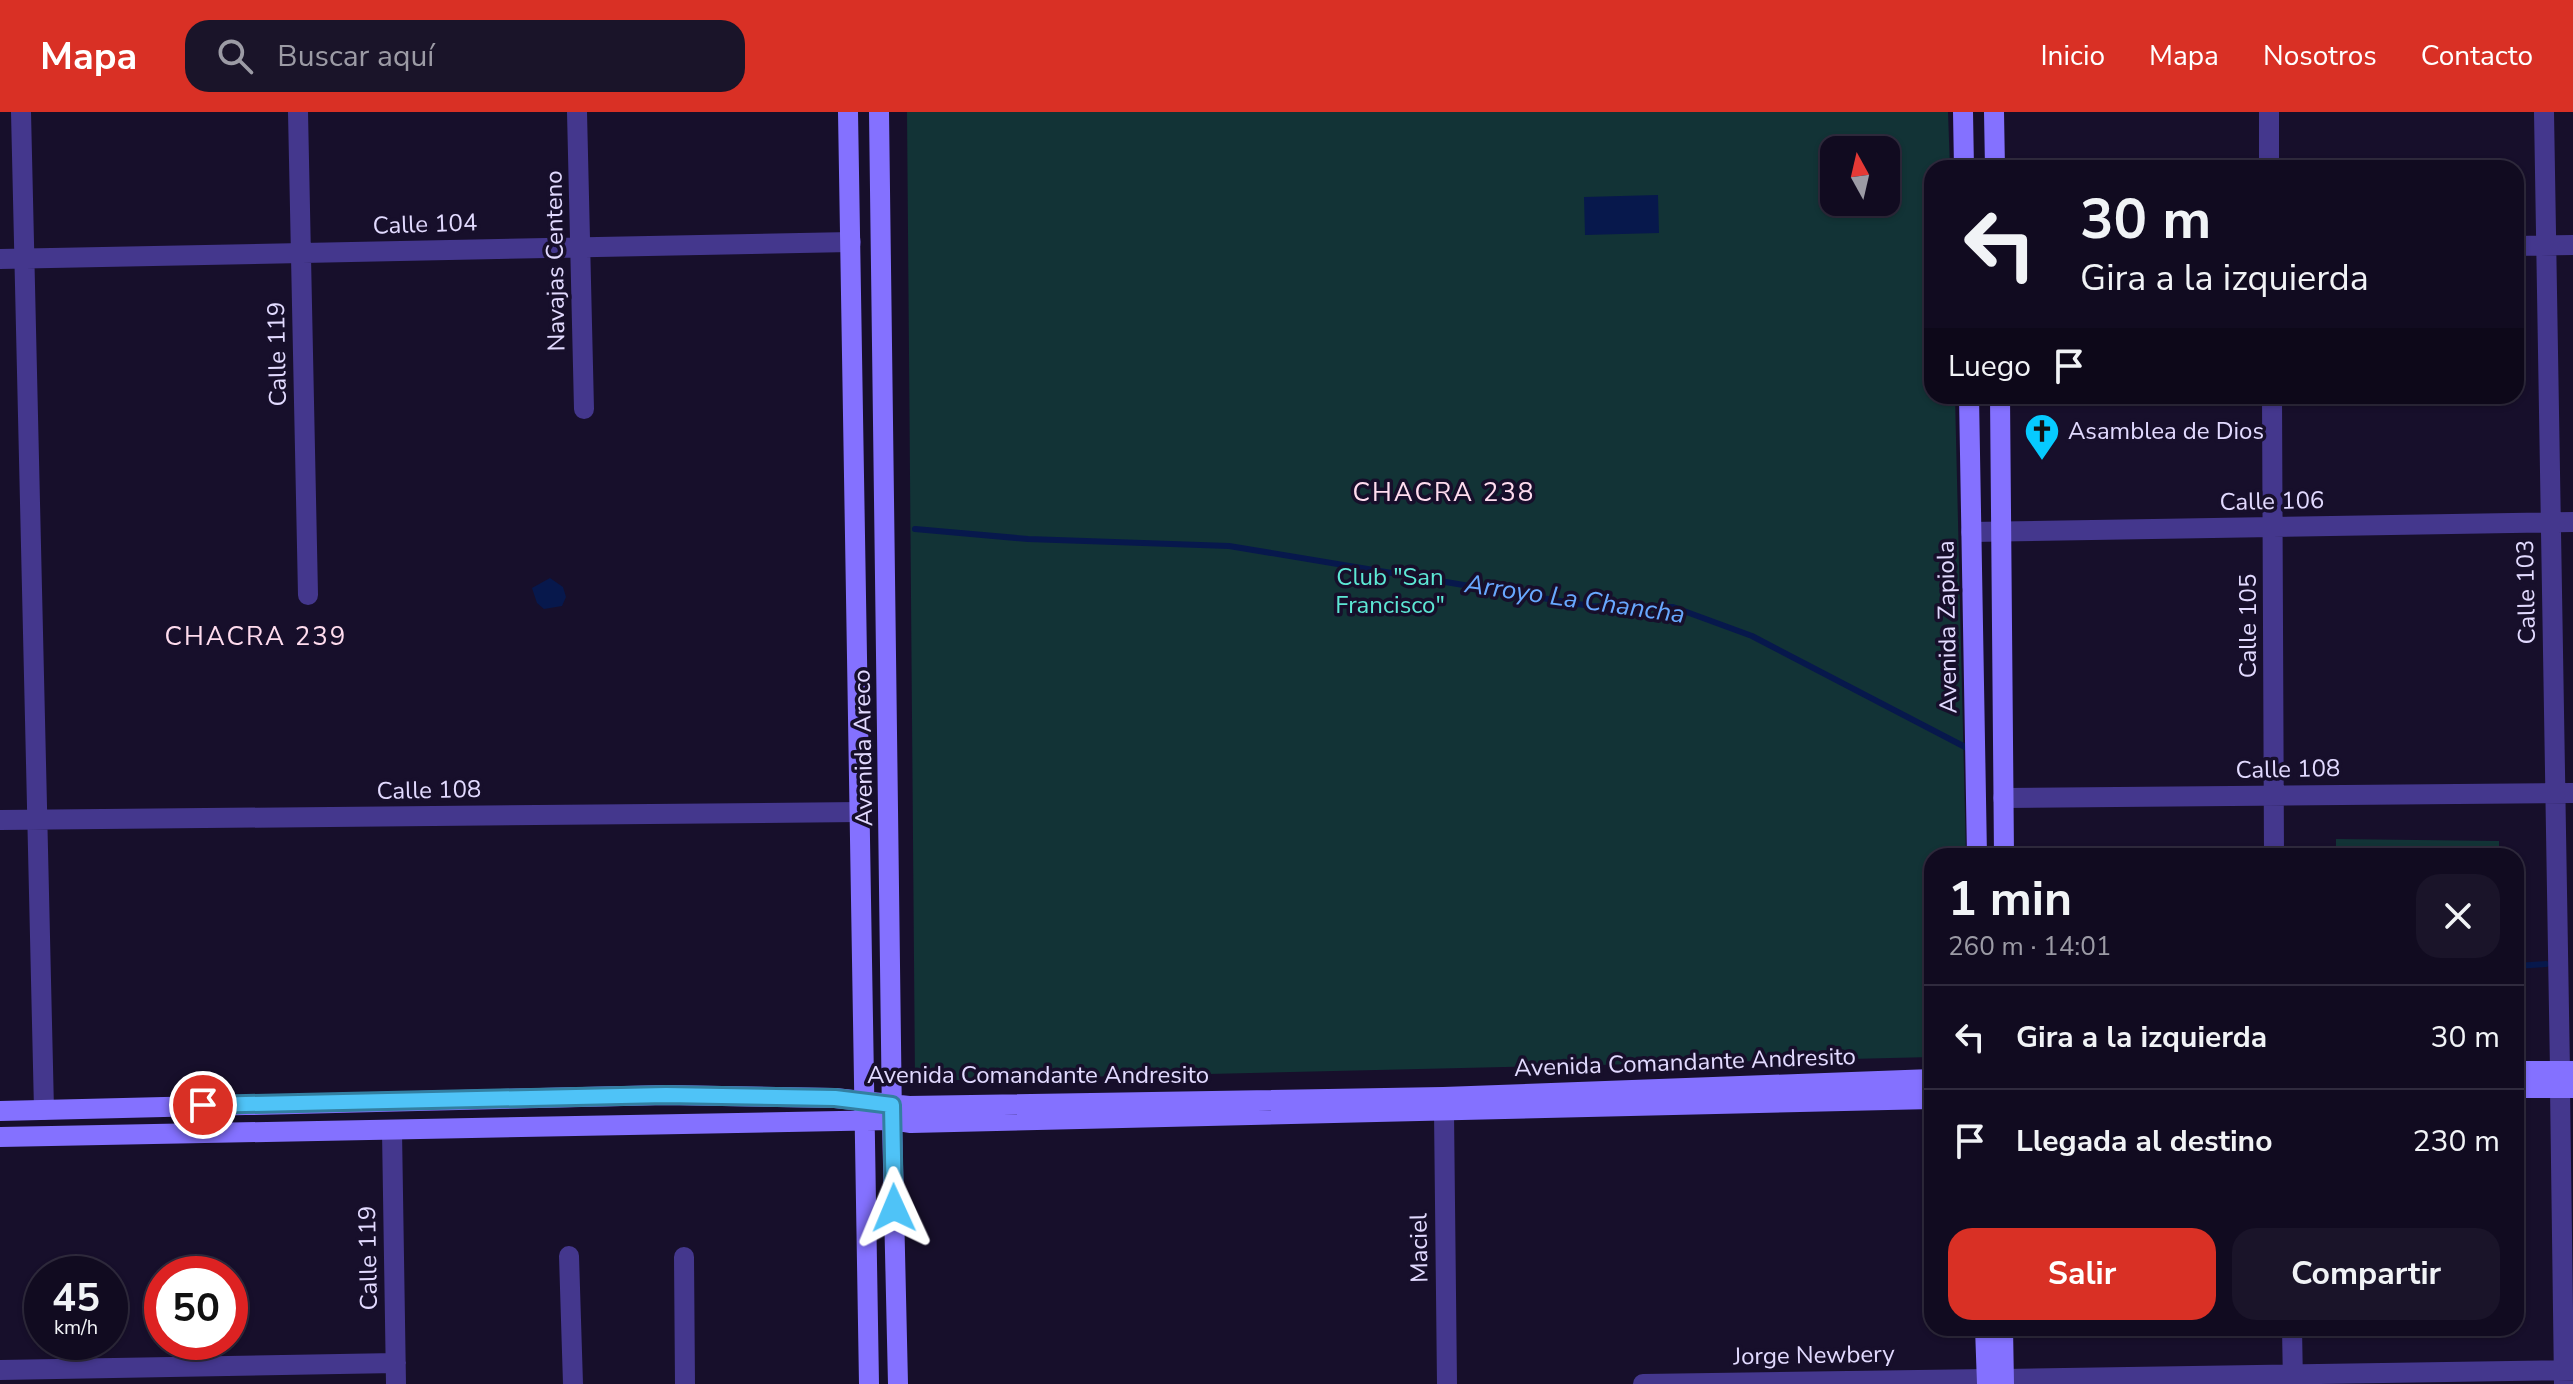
<!DOCTYPE html>
<html lang="es">
<meta charset="utf-8">
<style>
body{margin:0;font-family:"Nunito Sans",sans-serif;background:#1a1429;color:#f1f3f6;height:100vh;display:flex;flex-direction:column;font-size:30px;white-space:nowrap}
*{box-sizing:border-box;margin:0}
p{font-size:26px;color:#9c9ba5}
.icon{flex:none;width:44px;height:44px;fill:none;stroke:currentColor;stroke-width:2;stroke-linecap:round;stroke-linejoin:round}
.map{position:relative;flex:1;overflow:hidden}
.drawer{position:absolute;left:1924px;top:736px;width:600px;height:488px;display:flex;flex-direction:column;background:#110b20;border-radius:24px;box-shadow:0 2px 6px #0004,0 0 0 2px #302b3e}
.drawer>*{flex:none}
.banner{position:absolute;left:1924px;top:48px;width:600px;height:244px;border-radius:24px;box-shadow:0 2px 6px #0004,0 0 0 2px #302b3e;background:#110b20;color:#f1f3f6;overflow:hidden}
.needle{width:52px;rotate:352deg}
.buttons{position:absolute;left:1820px;top:24px;display:grid;gap:16px}
.buttons a{display:grid;place-items:center;width:80px;height:80px;border-radius:16px;background:#110b20;box-shadow:0 2px 6px #0004,0 0 0 2px #302b3e;font-size:40px}
.speed{position:absolute;left:24px;top:1144px;display:flex;gap:16px;font-size:40px;font-weight:700;text-align:center}
.speed>*{display:grid;place-content:center;width:104px;height:104px;border-radius:50%;background:#110b20;box-shadow:0 2px 6px #0004,0 0 0 2px #302b3e;line-height:1}
.speed small{font-size:20px;font-weight:400}
.speed .limit{border:12px solid #d22;background:#fff;color:#111}
.pin{position:absolute;display:grid;place-items:center;width:68px;height:68px;color:#fff;margin:-34px;border:4px solid #fff;border-radius:50%;box-shadow:0 2px 8px #0007}
.me{position:absolute;width:88px;margin:-44px;rotate:359deg;stroke-linejoin:round;filter:drop-shadow(0 0 6px #0008)}
.turn{display:flex;align-items:center;gap:28px;height:168px;padding:0 24px;font-size:36px}
.turn .icon{width:104px;height:104px;stroke-width:2.5}
.turn b{display:block;font-size:56px;line-height:68px}
.then{display:flex;align-items:center;height:76px;padding:0 24px;background:#0003;gap:16px;font-size:30px}
.round{display:grid;place-items:center;flex:none;width:84px;height:84px;border-radius:24px;background:#1a1429}
.overview{display:flex;align-items:center;justify-content:space-between;height:136px;padding:0 24px}
h1{font-size:48px;font-weight:700;line-height:60px}
.primary-button{display:flex;gap:16px;margin-top:auto;padding:16px 24px}
.primary-button a{flex:1;height:92px;border-radius:24px;background:#d93025;color:#fff;font-size:32px;font-weight:700;line-height:92px;text-align:center}
.primary-button a+a{background:#1a1429;color:#f1f3f6}
ul{padding:0;list-style:none}
li{display:flex;align-items:center;gap:24px;height:104px;padding:0 24px;border-top:2px solid #302b3e}
li div{flex:1}
li b{display:block;font-size:30px}
li em{font-style:normal}
header{display:flex;align-items:center;gap:48px;box-sizing:border-box;height:112px;padding:0 40px;background:#d93025;color:#fff}
header strong{font-size:38px}
nav{display:flex;gap:44px;margin-inline-start:auto;font-size:28px}
.search{width:560px;height:72px;background:#1a1429;display:flex;align-items:center;gap:20px;box-sizing:border-box;padding:0 28px;border-radius:24px;color:#9c9ba5;font-size:30px}
.map>svg:first-child{display:block}
.green{fill:#123336;fill-rule:evenodd}
.water{fill:#07184c}
.lines{fill:none;stroke-linecap:round;stroke-linejoin:round}
.stream{stroke:#07184c;stroke-width:6}
.minor{stroke:#44378d;stroke-width:20}
.secondary{stroke:#8471ff;stroke-width:20}
.route-casing{stroke:#337fa1;stroke-width:20}
.route{stroke:#4fc3f7;stroke-width:14}
.labels{text-anchor:middle;dominant-baseline:central;stroke-width:7;stroke-linejoin:round;paint-order:stroke}
.street-label{font-size:24px;fill:#e2daff;stroke:#170f2b}
.poi-label{font-size:24px;fill:#e2daff;stroke:#170f2b;text-anchor:start}
.park-label{font-size:24px;fill:#5de8d5;stroke:#170f2b}
.neighbourhood-label{font-size:26px;letter-spacing:2px;fill:#ffdcee;stroke:#170f2b}
.water-label{font-size:26px;font-style:italic;fill:#68a8ff;stroke:#170f2b}
</style>
<header>
<strong>Mapa</strong>
<div class="search"><svg class="icon" aria-label="search" viewBox="0 0 24 24"><circle cx="10" cy="10" r="6"/><path d="M15 15l6 6"/></svg>Buscar aquí</div>
<nav><a>Inicio</a><a>Mapa</a><a>Nosotros</a><a>Contacto</a></nav>
</header>
<div class="map">
<svg width="2573" height="1272" viewBox="0 0 2573 1272">
<rect width="100%" height="100%" fill="#170f2b"/>
<!-- green -->
<path class="green" d="M 907,0 L 1948,0 L 1950,56 L 1932,56 L 1932,284 L 1955,284 L 1966,744 L 1932,744 L 1932,945 L 915,969 ZM 1834,38 L 1886,38 L 1886,90 L 1834,90 Z
M 2336,727 L 2499,729 L 2499,744 L 2336,744 Z"/>
<!-- water -->
<path class="water" d="M 1658,83 L 1659,121 L 1585,123 L 1584,85 Z
M 550,466 L 563,475 L 566,485 L 562,494 L 544,497 L 537,491 L 532,476 Z"/>
<g class="lines">
<!-- stream -->
<path class="stream" d="M 915,417 L 1028,427 L 1229,434 L 1590,494 L 1673,495 L 1752,524 L 1967,636
M 2516,854 L 2546,852"/>
<!-- minor -->
<path class="minor" d="M 21,0 L 44,998
M 298,0 L 308,483
M 577,0 L 584,297
M 2269,0 L 2269,56
M 2544,0 L 2560,959
M 2516,134 L 2573,133
M 0,147 L 851,130
M 2272,284 L 2274,744
M 1971,420 L 2573,410
M 2003,686 L 2573,681
M 0,708 L 860,700
M 2560,976 L 2564,1272
M 1444,1000 L 1447,1272
M 392,1019 L 396,1272
M 569,1144 L 573,1272
M 684,1145 L 685,1272
M 2292,1216 L 2293,1272
M 0,1258 L 396,1251
M 2004,1267 L 2573,1258
M 1643,1272 L 1987,1267"/>
<!-- secondary -->
<path class="secondary" d="M 848,0 L 869,1272
M 879,0 L 892,1008 L 898,1272
M 1963,0 L 1964,56
M 1994,0 L 1995,56
M 1969,284 L 1977,744
M 2000,284 L 2004,744
M 2516,959 L 2573,959
M 2516,976 L 2573,976
M 0,999 L 666,983 L 835,986 L 909,994 L 1443,985 L 1932,967
M 0,1025 L 892,1008 L 911,1011 L 1932,987
M 1985,1216 L 1987,1272
M 2003,1216 L 2004,1272"/>
</g>
<g class="lines">
<!-- route casing -->
<g class="route-casing">
<path id="route" d="M 203,993 L 666,983 L 835,986 L 892,993 L 894,1096"/>
</g>
<!-- route -->
<use href="#route" class="route"/>
</g>
<!-- icons -->
<defs>
<g id="church-pin" transform="scale(1.8)"><path d="M0 17L-7.5 6A9.5 9.5 0 1 1 7.5 6Z" fill="#06caff" stroke="#170f2b"/><path d="M-1.2-6h2.4v3.5h3.3v2.4h-3.3V6h-2.4V-.1h-3.3v-2.4h3.3Z" fill="#111"/></g>
</defs>
<g fill-rule="evenodd">
<use href="#church-pin" x="2042" y="319"/>
</g>
<g class="labels">
<!-- street labels -->
<g class="street-label">
<text transform="translate(425 112) rotate(-2)">Calle 104</text>
<text transform="translate(555 149) rotate(-91)">Navajas Centeno</text>
<text transform="translate(277 242) rotate(-91)">Calle 119</text>
<text transform="translate(2272 389) rotate(-1)">Calle 106</text>
<text transform="translate(2526 480) rotate(-91)">Calle 103</text>
<text transform="translate(2248 514) rotate(-90)">Calle 105</text>
<text transform="translate(1947 515) rotate(-91)">Avenida Zapiola</text>
<text transform="translate(863 636) rotate(-91)">Avenida Areco</text>
<text transform="translate(2288 657) rotate(-1)">Calle 108</text>
<text transform="translate(429 678) rotate(-1)">Calle 108</text>
<text transform="translate(1685 950) rotate(-2)">Avenida Comandante Andresito</text>
<text x="1038" y="963">Avenida Comandante Andresito</text>
<text transform="translate(1419 1136) rotate(-91)">Maciel</text>
<text transform="translate(368 1146) rotate(-91)">Calle 119</text>
<text transform="translate(1814 1243) rotate(-1)">Jorge Newbery</text>
</g>
<!-- poi labels -->
<g class="poi-label">
<text x="2068" y="319">Asamblea de Dios</text>
</g>
<!-- park labels -->
<g class="park-label">
<text x="1390" y="465">Club "San<tspan x="1390" dy="28">Francisco"</tspan></text>
</g>
<!-- neighbourhood labels -->
<g class="neighbourhood-label">
<text x="1444" y="380">CHACRA 238</text>
<text x="256" y="524">CHACRA 239</text>
</g>
<!-- water labels -->
<g class="water-label">
<text transform="translate(1575 487) rotate(8)">Arroyo La Chancha</text>
</g>
</g>
</svg>
<div class="buttons">
<a><svg class="needle" viewBox="-14 -14 28 28"><path d="M0-13l5 13h-10z" fill="#e53935"/><path d="M0 13l5-13h-10z" fill="#9c9ba5"/></svg></a>
</div>
<div class="speed"><div>45<small>km/h</small></div><div class="limit">50</div></div>
<div class="pin" style="left:203px;top:993px;background:#d93025"><svg class="icon" aria-label="arrive" viewBox="0 0 24 24"><path d="M6 21V4h12l-3 4 3 4H6"/></svg></div>
<svg class="me" style="left:894px;top:1096px" viewBox="-20 -20 40 40"><path d="M0-17L14 15 0 8-14 15z" fill="#4fc3f7" stroke="#fff" stroke-width="4"/></svg>
<div class="banner">
<div class="turn"><svg class="icon" aria-label="left" viewBox="0 0 24 24"><path d="M17 20v-9H6M10 6l-5 5 5 5"/></svg><div><b>30 m</b>Gira a la izquierda</div></div>
<div class="then">Luego<svg class="icon" aria-label="arrive" viewBox="0 0 24 24"><path d="M6 21V4h12l-3 4 3 4H6"/></svg></div>
</div>
<section class="drawer">
<div class="overview"><div><h1>1 min</h1><p>260 m · 14:01</p></div><a class="round"><svg class="icon" aria-label="close" viewBox="0 0 24 24"><path d="M6 6l12 12M18 6L6 18"/></svg></a></div>
<ul>
<li><svg class="icon" aria-label="left" viewBox="0 0 24 24"><path d="M17 20v-9H6M10 6l-5 5 5 5"/></svg><div><b>Gira a la izquierda</b></div><em>30 m</em></li>
<li><svg class="icon" aria-label="arrive" viewBox="0 0 24 24"><path d="M6 21V4h12l-3 4 3 4H6"/></svg><div><b>Llegada al destino</b></div><em>230 m</em></li>
</ul>
<div class="primary-button"><a>Salir</a><a>Compartir</a></div>
</section>
</div>
